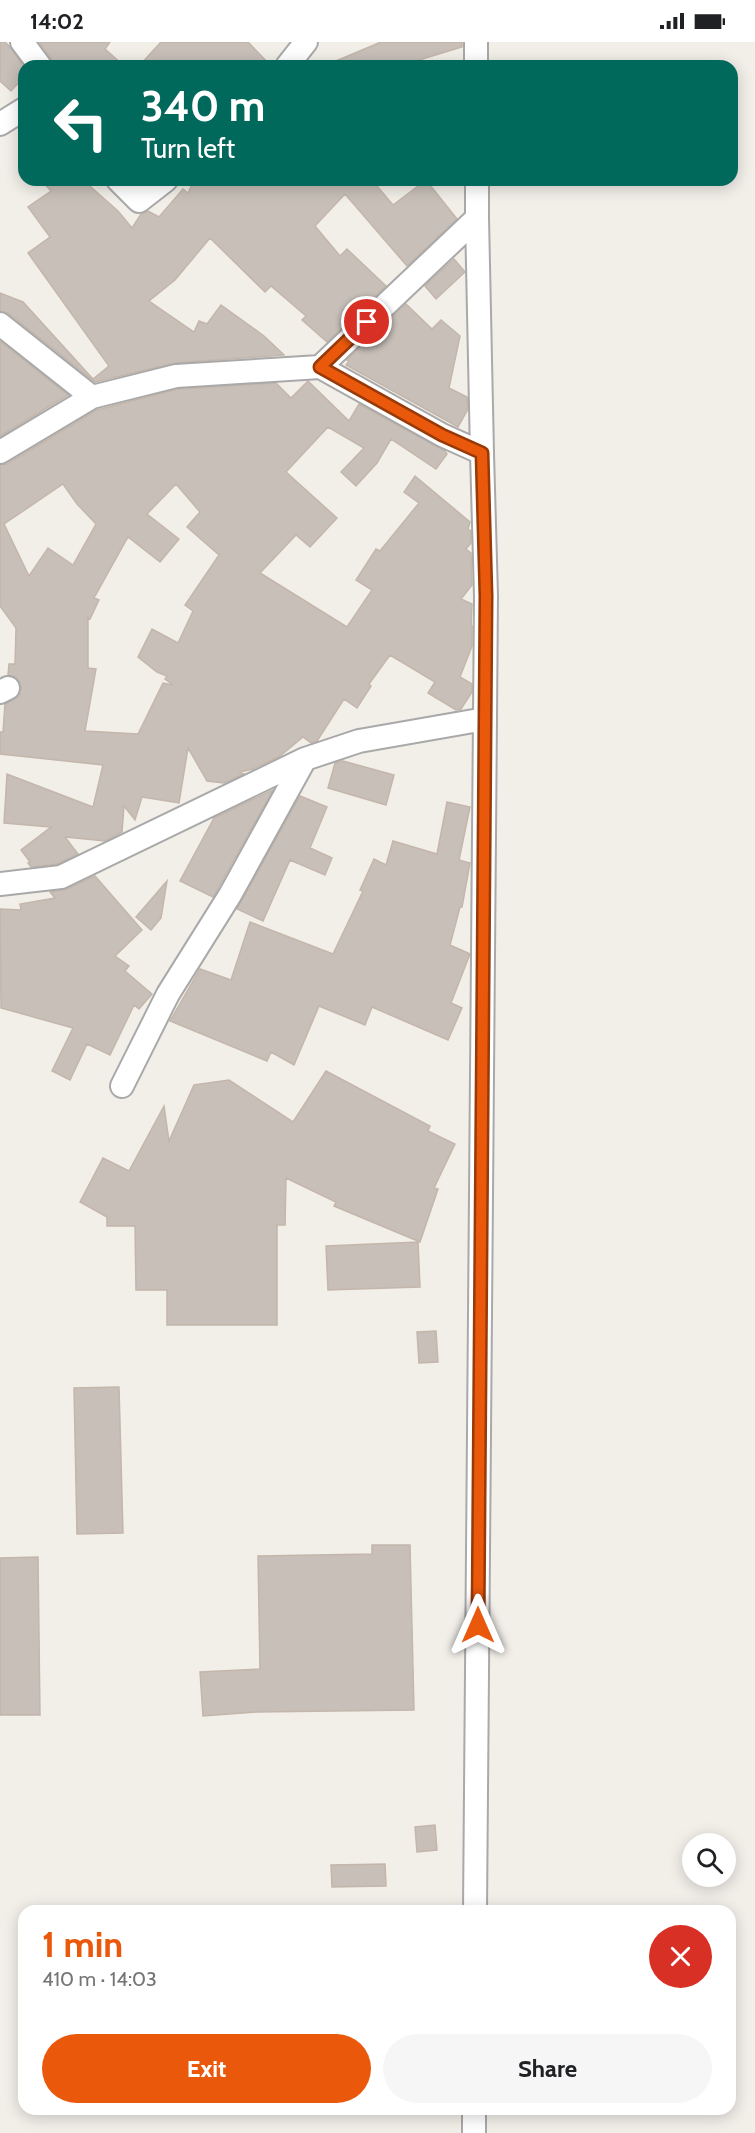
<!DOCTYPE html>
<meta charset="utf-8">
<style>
body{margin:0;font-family:Cabin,sans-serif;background:#f6f6f6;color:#202124;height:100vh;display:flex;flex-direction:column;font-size:22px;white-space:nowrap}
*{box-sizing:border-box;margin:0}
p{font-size:20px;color:#757577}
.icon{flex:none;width:33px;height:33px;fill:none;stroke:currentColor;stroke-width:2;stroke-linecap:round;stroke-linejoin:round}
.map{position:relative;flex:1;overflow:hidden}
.panel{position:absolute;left:18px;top:1863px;width:718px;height:210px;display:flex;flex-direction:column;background:#fff;border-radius:18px;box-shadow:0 3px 15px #0003}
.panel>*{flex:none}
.hud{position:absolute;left:18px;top:18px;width:720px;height:126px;border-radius:18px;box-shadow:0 3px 15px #0003;background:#00695c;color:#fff;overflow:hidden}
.tools{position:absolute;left:682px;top:1791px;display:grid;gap:12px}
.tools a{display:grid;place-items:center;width:54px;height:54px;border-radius:50%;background:#fff;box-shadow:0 3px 15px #0003;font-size:30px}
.pin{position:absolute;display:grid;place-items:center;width:51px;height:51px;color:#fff;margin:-26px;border:3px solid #fff;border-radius:50%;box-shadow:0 2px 6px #0007}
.me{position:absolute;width:66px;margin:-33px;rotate:0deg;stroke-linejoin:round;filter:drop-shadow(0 0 4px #0008)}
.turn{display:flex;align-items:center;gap:21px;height:126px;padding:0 24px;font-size:27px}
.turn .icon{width:78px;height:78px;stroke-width:2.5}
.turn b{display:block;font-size:42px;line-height:51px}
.round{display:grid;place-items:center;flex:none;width:63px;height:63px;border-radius:32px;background:#f6f6f6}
.headline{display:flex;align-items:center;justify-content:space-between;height:102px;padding:0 24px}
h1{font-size:36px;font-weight:700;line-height:45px;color:#ea580c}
.action{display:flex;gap:12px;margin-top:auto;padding:12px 24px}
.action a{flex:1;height:69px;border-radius:36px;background:#ea580c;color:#fff;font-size:24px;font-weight:700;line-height:69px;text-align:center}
.action a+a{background:#f6f6f6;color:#202124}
.status{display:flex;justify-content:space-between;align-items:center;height:42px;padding:0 30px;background:#fff;direction:ltr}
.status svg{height:16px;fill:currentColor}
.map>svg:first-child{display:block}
.building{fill:#c7bfb8;stroke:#c4b6ab;stroke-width:1.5;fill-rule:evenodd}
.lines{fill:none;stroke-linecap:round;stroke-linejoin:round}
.minor-casing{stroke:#a9a9a9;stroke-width:26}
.minor{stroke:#fff;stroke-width:22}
.route-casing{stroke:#983908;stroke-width:15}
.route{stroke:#ea580c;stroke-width:10}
</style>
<div class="status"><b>14:02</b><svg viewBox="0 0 49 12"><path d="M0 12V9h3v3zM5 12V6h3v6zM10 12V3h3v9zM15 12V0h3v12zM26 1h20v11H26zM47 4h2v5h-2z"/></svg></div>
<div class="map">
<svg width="755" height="2091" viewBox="0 0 755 2091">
<rect width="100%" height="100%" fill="#f2efe9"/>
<!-- building -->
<path class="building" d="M 0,0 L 5,0 L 10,5 L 24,25 L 24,35 L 11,49 L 0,39 Z
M 39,0 L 110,0 L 105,7 L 124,24 L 53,24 L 51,16 Z
M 161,0 L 248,0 L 271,24 L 139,24 Z
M 381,0 L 462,0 L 462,5 L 419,18 L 422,24 L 324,24 Z
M 41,138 L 83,138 L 118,169 L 132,186 L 141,172 L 148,169 L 159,175 L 183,147 L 188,151 L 194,138 L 372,138 L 393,163 L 426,138 L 457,177 L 407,224 L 345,152 L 315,184 L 340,214 L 347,207 L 386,244 L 327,300 L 302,278 L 306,274 L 271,244 L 265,250 L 210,196 L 175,238 L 149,259 L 194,290 L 199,279 L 207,282 L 221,263 L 264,294 L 284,313 L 175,321 L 95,340 L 8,271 L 0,269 L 0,251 L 23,260 L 93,337 L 109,324 L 28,211 L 50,195 L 28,165 L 51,149 Z
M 454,217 L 465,230 L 436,257 L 425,244 Z
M 406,262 L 432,287 L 441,278 L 460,294 L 449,346 L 467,355 L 468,367 L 458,385 L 346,323 L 349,319 L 347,318 Z
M 0,299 L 68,353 L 0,394 Z
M 308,339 L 349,379 L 359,362 L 445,409 L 447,412 L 436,427 L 391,397 L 377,421 L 356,444 L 341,430 L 364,406 L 328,385 L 286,430 L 337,476 L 310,505 L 296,493 L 260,531 L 347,585 L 372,548 L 356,538 L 376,507 L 380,509 L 419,461 L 404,450 L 415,434 L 470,480 L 468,487 L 471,489 L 471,501 L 466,507 L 471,511 L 472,543 L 461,557 L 472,562 L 471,584 L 472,584 L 472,604 L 460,635 L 472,642 L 472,650 L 461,667 L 456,668 L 428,651 L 435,640 L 390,613 L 369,642 L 371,644 L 357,666 L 344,657 L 317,699 L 311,701 L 303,695 L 280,714 L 253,727 L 240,730 L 244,732 L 224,741 L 207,739 L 188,706 L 179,761 L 142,755 L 135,778 L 124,764 L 122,790 L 105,799 L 65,795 L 78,812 L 57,822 L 31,825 L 28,821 L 30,820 L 21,808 L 51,785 L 4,781 L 7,732 L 93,765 L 103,723 L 0,712 L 0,690 L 3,690 L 5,662 L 19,654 L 21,646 L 20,641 L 16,635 L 8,633 L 9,622 L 15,622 L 16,586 L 0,564 L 0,423 L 7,422 L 97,368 L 178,347 L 276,341 L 291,356 ZM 63,442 L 77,462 L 96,482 L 73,523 L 48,506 L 29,534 L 4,482 ZM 176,442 L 200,470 L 187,485 L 219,513 L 185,563 L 193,569 L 178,601 L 152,587 L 138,615 L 157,630 L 167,634 L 165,637 L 173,643 L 163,641 L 138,692 L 85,689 L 96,627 L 88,626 L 88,576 L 90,577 L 99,558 L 94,556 L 128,495 L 160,520 L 179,497 L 147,472 Z
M 343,719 L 394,733 L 386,763 L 328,746 L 335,721 Z
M 273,748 L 213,855 L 180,839 L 214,776 Z
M 300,754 L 327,765 L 310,806 L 332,816 L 325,833 L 290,818 L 263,879 L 237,867 Z
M 447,760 L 470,765 L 459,818 L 470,821 L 462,865 L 460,865 L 450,903 L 470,912 L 451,961 L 462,966 L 448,998 L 372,965 L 365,983 L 319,964 L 294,1023 L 271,1010 L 267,1019 L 170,979 L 200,927 L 231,938 L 250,880 L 333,912 L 363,849 L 360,848 L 374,817 L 386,823 L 393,799 L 437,812 Z
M 95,834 L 142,888 L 115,914 L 129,924 L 125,929 L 152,952 L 139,967 L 134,963 L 110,1013 L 87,1002 L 70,1038 L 52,1029 L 73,986 L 1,966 L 0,867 L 21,868 L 20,862 L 55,856 L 50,850 L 67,847 Z
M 167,839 L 161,876 L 151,888 L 136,875 Z
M 326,1029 L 430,1084 L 428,1089 L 455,1102 L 434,1146 L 438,1147 L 420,1200 L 334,1164 L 336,1160 L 286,1136 L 285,1183 L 277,1183 L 277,1283 L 167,1283 L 167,1248 L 136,1248 L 135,1184 L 107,1184 L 107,1175 L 80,1160 L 103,1116 L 129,1129 L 164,1064 L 169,1099 L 194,1043 L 229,1038 L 293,1080 Z
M 418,1200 L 420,1245 L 328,1248 L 326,1204 Z
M 436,1289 L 438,1320 L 419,1321 L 417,1290 Z
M 119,1345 L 123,1491 L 77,1492 L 74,1346 Z
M 372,1503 L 410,1503 L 414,1668 L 257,1670 L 203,1674 L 200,1630 L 260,1627 L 258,1514 L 372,1512 Z
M 38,1515 L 40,1673 L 0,1673 L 0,1516 Z
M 435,1783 L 437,1808 L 417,1810 L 415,1785 Z
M 385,1822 L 386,1844 L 332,1845 L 331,1823 Z"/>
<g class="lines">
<!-- minor casing -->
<g class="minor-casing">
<path id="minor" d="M 22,0 L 40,24
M 476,0 L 476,24
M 287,24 L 306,0
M 0,82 L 24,67
M 118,138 L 139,159 L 166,138
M 477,176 L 482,411
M 0,282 L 92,355
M 320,325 L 477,176 L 477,138
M 0,410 L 92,355 L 176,334 L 320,325 L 442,393 L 482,411 L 486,554 L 475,1869
M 0,650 L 8,646
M 0,842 L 61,835 L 305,717 L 359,699 L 485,677
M 122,1044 L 168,952 L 230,853 L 305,717
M 474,2091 L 474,2067"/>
</g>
<!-- minor -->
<use href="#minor" class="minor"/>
</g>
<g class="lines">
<!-- route casing -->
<g class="route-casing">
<path id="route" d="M 367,280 L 320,325 L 442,393 L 482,411 L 486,554 L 478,1583"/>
</g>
<!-- route -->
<use href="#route" class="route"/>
</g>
</svg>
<div class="tools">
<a><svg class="icon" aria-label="search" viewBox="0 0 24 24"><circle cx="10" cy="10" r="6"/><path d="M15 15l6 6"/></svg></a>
</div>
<div class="pin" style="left:367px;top:280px;background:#d93025"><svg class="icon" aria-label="arrive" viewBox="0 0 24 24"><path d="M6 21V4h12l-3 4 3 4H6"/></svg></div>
<svg class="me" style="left:478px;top:1583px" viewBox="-20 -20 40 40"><path d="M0-17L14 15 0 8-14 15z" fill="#ea580c" stroke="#fff" stroke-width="4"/></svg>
<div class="hud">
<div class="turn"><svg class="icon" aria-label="left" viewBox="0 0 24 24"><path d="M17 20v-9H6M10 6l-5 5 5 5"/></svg><div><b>340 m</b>Turn left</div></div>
</div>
<section class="panel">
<div class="headline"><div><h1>1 min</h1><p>410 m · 14:03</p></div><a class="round" style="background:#d93025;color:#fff"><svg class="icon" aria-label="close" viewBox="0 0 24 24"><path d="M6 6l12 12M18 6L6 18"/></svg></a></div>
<div class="action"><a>Exit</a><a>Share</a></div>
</section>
</div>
